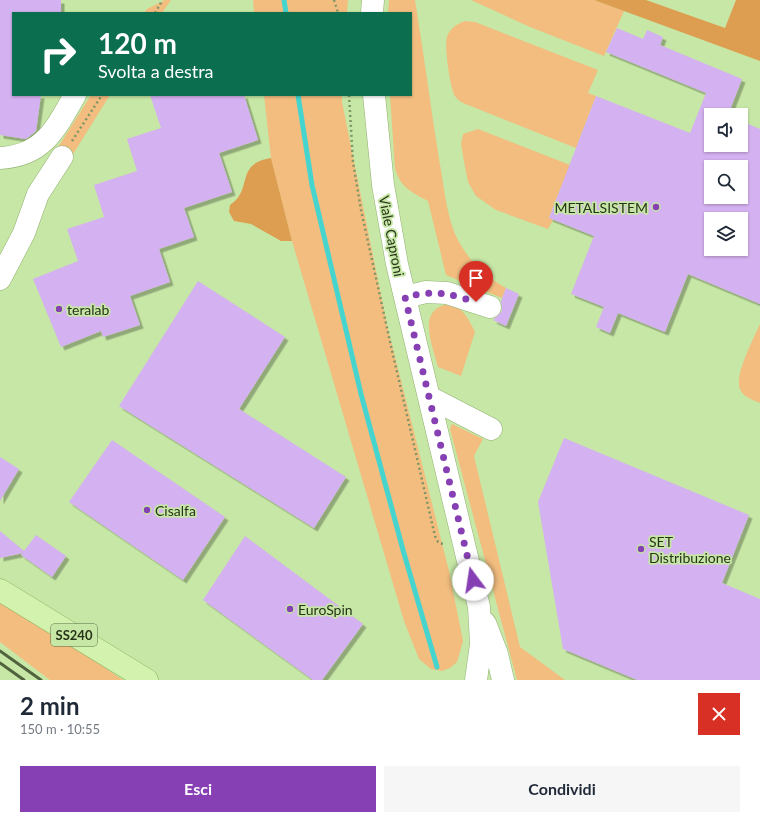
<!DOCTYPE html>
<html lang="it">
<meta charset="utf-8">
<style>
body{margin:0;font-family:Lato,sans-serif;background:#f6f6f7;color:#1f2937;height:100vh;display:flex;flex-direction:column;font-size:15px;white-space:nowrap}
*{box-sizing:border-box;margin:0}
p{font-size:13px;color:#747a83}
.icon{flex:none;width:22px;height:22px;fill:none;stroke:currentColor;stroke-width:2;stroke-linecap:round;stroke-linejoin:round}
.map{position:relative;height:680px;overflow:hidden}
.panel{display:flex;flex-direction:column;background:#fff;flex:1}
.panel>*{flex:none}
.guide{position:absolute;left:12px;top:12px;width:400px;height:84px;border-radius:0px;box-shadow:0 1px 3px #0004;background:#0b6e4f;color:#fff;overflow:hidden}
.buttons{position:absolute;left:704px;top:108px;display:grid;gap:8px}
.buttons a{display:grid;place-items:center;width:44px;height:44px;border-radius:0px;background:#fff;box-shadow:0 1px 3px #0004;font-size:20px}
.pin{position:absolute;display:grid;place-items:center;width:34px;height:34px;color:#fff;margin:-41px -17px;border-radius:50% 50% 50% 0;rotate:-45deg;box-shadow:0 0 4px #0007}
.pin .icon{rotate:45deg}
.me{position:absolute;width:44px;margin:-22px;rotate:346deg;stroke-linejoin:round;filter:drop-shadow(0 0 3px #0008)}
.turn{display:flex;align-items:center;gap:14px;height:84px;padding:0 20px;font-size:18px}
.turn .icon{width:52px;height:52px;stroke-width:2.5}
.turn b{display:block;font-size:28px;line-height:34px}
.round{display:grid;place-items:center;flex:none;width:42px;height:42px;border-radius:0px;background:#f6f6f7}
.headline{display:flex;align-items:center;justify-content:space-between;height:68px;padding:0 20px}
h1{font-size:24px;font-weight:700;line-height:30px}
.primary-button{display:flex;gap:8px;margin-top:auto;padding:8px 20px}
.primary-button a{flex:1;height:46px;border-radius:0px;background:#8640b3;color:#fff;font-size:16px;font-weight:700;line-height:46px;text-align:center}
.primary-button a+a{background:#f6f6f7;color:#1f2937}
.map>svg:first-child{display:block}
.green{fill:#f2bd7f}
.forest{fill:#dd9e51}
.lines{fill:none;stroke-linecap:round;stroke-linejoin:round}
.stream{stroke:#45d5ce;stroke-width:5}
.building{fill:#d4b1f0;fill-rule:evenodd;filter:url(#shadow)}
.minor-casing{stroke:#91b071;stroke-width:23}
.major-casing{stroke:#83aa56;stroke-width:23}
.path{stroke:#7e9565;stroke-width:2.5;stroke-dasharray:2 3;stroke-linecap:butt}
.minor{stroke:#fff;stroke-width:22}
.major{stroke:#d2f2ad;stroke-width:22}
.rail{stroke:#50623e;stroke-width:3}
.route{stroke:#8640b3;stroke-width:7;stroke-dasharray:0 12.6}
.poi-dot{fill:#8640b3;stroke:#c6e7a5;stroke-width:1.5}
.labels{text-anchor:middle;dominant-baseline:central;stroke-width:3.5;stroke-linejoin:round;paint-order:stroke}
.shield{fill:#c6e7a5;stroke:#576a44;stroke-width:1}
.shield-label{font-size:13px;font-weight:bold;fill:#28341a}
.poi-label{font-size:14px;fill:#28341a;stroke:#c6e7a5;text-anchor:start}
.street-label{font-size:14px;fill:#28341a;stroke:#c6e7a5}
</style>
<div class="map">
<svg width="760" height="680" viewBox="0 0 760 680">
<defs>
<filter id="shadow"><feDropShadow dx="3.5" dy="3.5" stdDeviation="0" flood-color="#0004"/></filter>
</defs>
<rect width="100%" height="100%" fill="#c6e7a5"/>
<!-- green -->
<path class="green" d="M 165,0 L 171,0 L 162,13 L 144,13 L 147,9 Z
M 253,0 L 348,0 L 347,13 L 254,13 Z
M 389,0 L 415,0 C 424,55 431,110 440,165 C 445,192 447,224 462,247 C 473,265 488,278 506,288 L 502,298 L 446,275 L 428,201 C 411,192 400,187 395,168 L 390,95 L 411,95 L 411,13 L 388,13 Z
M 471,0 L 594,0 L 624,11 L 604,56 L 530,27 Z
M 465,21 L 475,22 L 598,70 L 588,93 L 596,96 L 576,148 L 468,105 C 463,103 458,101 455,96 C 450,88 444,45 447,37 C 450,28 457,24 465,21 Z
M 91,95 L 110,95 L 68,162 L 55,152 Z
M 264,95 L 342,95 L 342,102 L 387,325 L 449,571 L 463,641 L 457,662 L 450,668 L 442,671 L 431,669 L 419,659 L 404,621 L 292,241 L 271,158 Z
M 478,129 L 570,165 L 549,217 L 553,220 L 548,229 L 496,210 L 476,196 L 468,182 L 465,167 L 461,144 L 463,134 Z
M 450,304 C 464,309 468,318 475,332 L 461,376 L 438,367 C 433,346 415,308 450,304 Z
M 760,324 L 760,403 C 753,400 743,397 740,389 C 734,375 754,338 760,324 Z
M 452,424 L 483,439 L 474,456 L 520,647 L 565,680 L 517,680 L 450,429 Z
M 0,602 L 62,639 L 123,680 L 50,680 L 0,642 Z"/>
<!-- forest -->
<path class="forest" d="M 594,0 L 646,0 L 725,28 L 736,0 L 760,0 L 760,61 Z
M 271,158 L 292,241 L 281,241 L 251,224 L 234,221 L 229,212 L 230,205 C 254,189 234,164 271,158 Z"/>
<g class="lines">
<!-- stream -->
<path class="stream" d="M 284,0 L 286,13
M 298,95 L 312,185 L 361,394 L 403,550 L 437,667"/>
</g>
<!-- building -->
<path class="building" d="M 0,0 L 61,0 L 61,13 L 13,13 L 13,95 L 41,95 L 36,131 L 26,139 L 0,135 Z
M 617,28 L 643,39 L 647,30 L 663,37 L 660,45 L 742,79 L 728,115 L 711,115 L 711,145 L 741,145 L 741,121 L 760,129 L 760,304 L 688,274 L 665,332 L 618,313 L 610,333 L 596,327 L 604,307 L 571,294 L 594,236 L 549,218 L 596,96 L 690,133 L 706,93 L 606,52 ZM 711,167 L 741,167 L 741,197 L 711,197 ZM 711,219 L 741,219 L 741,249 L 711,249 Z
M 150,95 L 244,95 L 258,140 L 219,153 L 232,192 L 184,208 L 194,237 L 159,249 L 170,282 L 130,296 L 140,325 L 103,337 L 101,331 L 61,347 L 33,279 L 78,261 L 67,229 L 104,217 L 94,185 L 137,171 L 127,139 L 161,128 Z
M 198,281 L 285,337 L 239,409 L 346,477 L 314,528 L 119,406 Z
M 506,288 L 519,294 L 506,326 L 493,320 L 502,311 L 501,301 Z
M 564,438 L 749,515 L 722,583 L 760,599 L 760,680 L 637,680 L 563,649 L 538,502 Z
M 112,440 L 225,517 L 183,580 L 69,502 Z
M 0,457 L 19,469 L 0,501 Z
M 0,531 L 24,551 L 36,535 L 66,556 L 52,577 L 21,555 L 23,553 L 0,558 Z
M 245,536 L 363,624 L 322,680 L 313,680 L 203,600 Z"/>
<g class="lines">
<!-- minor casing -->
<g class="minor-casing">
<path id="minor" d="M 372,13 L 373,0
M 374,95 L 383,185 L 397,264 L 479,607 L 481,644 L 476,680
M 0,158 C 44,156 56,128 75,95
M 0,279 L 24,233 L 38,194 L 62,157
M 405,297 L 426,292 L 447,293 L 490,307
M 429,397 L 491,429
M 485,623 L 497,654 L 503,680"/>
</g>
<!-- major casing -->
<g class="major-casing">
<path id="major" d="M 0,590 L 147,680"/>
</g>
<!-- path -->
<path class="path" d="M 334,0 L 338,13
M 155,13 L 162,1
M 349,95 L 353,162 L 361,210 L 391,346 L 435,536 L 438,542 L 445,545
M 72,141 L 102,95"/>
<!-- minor -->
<use href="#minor" class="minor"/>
<!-- major -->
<use href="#major" class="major"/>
<!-- rail -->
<path class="rail" d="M 0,651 L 41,680
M 0,663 L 24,680"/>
</g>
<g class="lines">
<!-- route -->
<path class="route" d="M 473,580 L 405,297 C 435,290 447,293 476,302"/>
</g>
<!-- markers -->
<g class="poi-dot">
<circle cx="656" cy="207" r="4"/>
<circle cx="59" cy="309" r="4"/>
<circle cx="147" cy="510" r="4"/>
<circle cx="641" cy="549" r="4"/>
<circle cx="290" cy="609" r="4"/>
</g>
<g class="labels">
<!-- shield labels -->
<rect class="shield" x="51" y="624" width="46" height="22" rx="3"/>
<g class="shield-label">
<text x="74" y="635">SS240</text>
</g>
<!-- poi labels -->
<g class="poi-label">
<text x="648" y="207" text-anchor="end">METALSISTEM</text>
<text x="67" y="309">teralab</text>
<text x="155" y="510">Cisalfa</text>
<text x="649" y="541">SET<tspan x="649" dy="16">Distribuzione</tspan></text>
<text x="298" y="609">EuroSpin</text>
</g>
<!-- street labels -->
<g class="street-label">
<text transform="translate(392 236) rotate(79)">Viale Caproni</text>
</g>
</g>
</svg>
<div class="buttons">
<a><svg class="icon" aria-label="sound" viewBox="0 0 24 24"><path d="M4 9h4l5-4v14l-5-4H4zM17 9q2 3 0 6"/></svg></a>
<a><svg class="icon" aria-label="search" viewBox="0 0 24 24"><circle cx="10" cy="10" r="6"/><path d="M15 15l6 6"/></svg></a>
<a><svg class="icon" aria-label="layers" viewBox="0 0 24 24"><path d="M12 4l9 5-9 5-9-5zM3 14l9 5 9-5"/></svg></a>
</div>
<div class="pin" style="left:476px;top:302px;background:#d93025"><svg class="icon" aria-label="arrive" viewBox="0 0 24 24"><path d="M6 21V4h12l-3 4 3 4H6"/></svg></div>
<svg class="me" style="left:473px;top:580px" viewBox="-20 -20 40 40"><circle r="19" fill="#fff"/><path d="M0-13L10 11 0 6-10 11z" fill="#8640b3"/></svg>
<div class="guide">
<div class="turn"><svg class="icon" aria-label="right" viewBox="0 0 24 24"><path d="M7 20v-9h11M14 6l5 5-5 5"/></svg><div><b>120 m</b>Svolta a destra</div></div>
</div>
</div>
<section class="panel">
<div class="headline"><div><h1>2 min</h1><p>150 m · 10:55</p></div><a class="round" style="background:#d93025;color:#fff"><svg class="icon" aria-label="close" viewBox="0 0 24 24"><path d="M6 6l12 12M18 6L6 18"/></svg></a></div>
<div class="primary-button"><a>Esci</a><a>Condividi</a></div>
</section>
